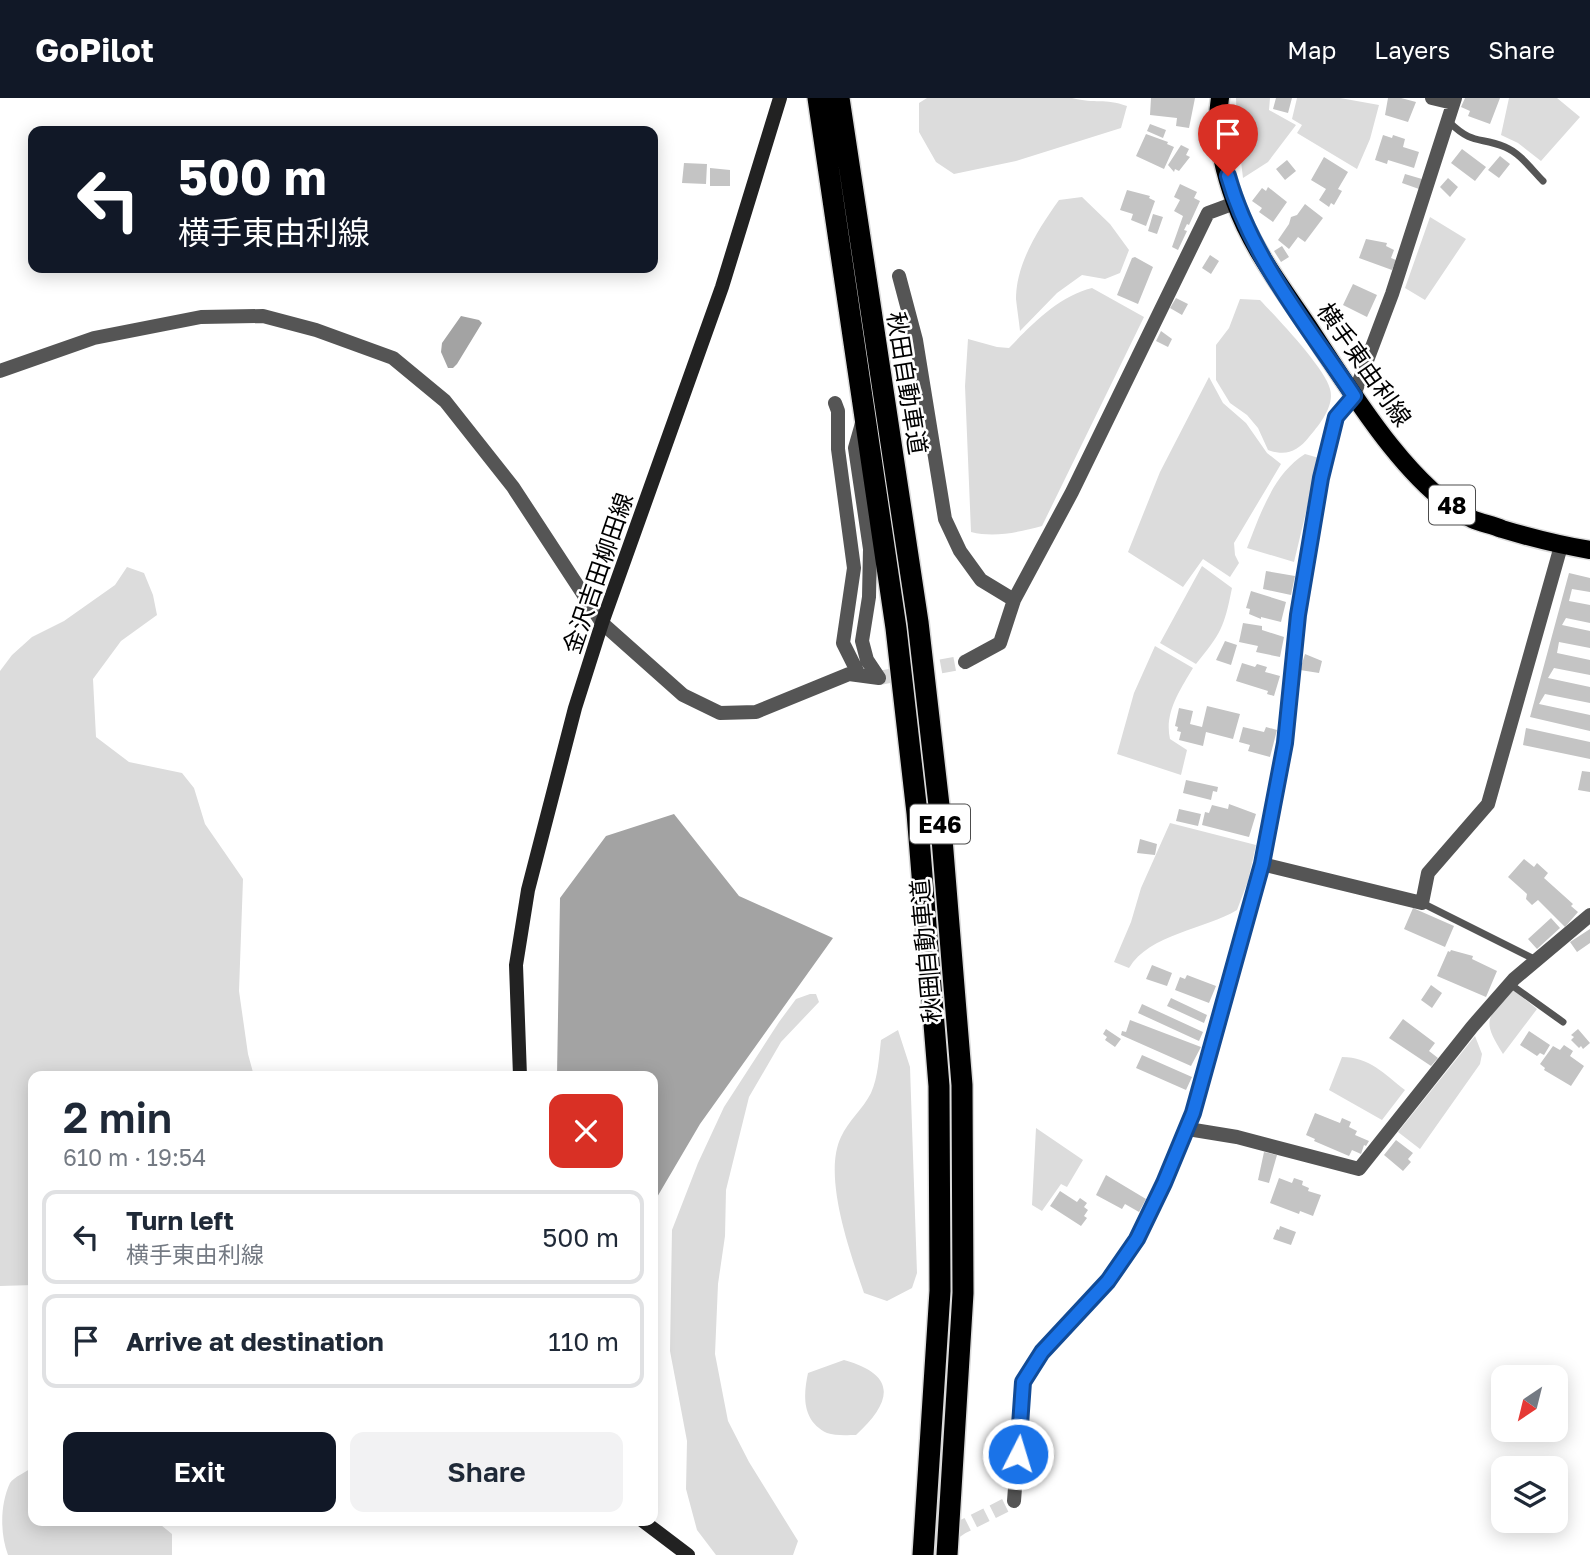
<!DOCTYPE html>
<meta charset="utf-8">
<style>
body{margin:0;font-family:"Golos Text","Noto Sans JP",sans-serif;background:#f2f2f3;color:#1f2937;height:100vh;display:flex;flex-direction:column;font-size:26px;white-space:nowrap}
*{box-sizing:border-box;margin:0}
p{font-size:23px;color:#747a83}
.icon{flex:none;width:38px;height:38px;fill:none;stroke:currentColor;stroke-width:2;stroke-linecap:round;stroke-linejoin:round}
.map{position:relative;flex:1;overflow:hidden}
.details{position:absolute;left:28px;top:973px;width:630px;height:455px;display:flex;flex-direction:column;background:#fff;border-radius:14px;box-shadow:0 4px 18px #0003}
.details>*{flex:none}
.top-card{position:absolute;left:28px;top:28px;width:630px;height:147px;border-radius:14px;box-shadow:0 4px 18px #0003;background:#111827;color:#fff;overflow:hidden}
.needle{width:46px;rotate:215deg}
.controls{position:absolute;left:1491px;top:1267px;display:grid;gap:14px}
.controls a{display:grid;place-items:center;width:77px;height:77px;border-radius:14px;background:#fff;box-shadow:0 4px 18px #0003;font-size:35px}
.pin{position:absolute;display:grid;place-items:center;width:60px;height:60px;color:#fff;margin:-72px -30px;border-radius:50% 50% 50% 0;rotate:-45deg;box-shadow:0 0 7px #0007}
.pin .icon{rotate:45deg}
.me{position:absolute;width:77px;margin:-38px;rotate:5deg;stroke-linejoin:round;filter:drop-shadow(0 0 5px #0008)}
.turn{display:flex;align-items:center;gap:24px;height:147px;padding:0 35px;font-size:32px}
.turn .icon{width:91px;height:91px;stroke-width:2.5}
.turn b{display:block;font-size:49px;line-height:60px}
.round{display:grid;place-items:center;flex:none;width:74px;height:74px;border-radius:14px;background:#f2f2f3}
.overview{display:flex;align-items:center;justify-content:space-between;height:119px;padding:0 35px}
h1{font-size:42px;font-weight:600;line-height:52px}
.primary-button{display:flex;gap:14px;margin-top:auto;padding:14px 35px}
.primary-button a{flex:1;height:80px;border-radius:14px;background:#111827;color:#fff;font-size:28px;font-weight:600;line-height:80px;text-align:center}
.primary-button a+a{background:#f2f2f3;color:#1f2937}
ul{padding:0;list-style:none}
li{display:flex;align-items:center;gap:21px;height:94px;margin:0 14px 10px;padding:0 21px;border:4px solid #e0e1e3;border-radius:14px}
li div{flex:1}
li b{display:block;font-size:26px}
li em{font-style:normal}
header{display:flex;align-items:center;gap:42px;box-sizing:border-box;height:98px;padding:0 35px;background:#111827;color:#fff}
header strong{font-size:33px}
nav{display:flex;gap:38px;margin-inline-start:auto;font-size:24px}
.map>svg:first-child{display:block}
.green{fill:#dcdcdc}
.water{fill:#a3a3a3}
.building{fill:#c4c4c4}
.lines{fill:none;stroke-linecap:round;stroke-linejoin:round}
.street-tunnel{stroke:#d9d9d9;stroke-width:14;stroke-dasharray:14 7;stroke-linecap:butt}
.primary-casing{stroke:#dbdbdb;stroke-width:21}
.highway-casing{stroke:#dbdbdb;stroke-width:24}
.lane{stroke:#555;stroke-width:7}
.street{stroke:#555;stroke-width:14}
.secondary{stroke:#222;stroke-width:14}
.primary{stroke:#000;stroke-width:18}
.highway{stroke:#000;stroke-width:21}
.route-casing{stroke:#114b97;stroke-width:18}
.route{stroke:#1a73e8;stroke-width:12}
.labels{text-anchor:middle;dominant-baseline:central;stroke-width:5;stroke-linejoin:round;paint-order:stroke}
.shield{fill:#fff;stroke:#4c4c4c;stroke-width:2}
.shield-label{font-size:23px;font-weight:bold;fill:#000}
.street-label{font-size:24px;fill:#000;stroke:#fff}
</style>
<header>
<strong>GoPilot</strong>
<nav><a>Map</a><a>Layers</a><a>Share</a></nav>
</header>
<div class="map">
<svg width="1590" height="1457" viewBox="0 0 1590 1457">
<rect width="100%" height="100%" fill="#fff"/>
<!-- green -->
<path class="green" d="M 927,0 L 1072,0 C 1096,6 1104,0 1127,8 L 1121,30 L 1016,63 L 954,76 L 936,64 L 919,34 L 919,5 Z
M 1236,0 L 1270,0 L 1269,12 L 1296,27 L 1268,64 L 1243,80 L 1237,30 Z
M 1297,0 L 1340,0 L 1379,7 L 1370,41 L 1357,71 L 1297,35 L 1302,27 L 1292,21 Z
M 1509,0 L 1557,0 L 1580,19 L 1541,63 L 1518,45 L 1501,37 Z
M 1082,99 L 1110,126 L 1129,152 L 1120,175 L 1105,181 L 1082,177 L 1057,195 L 1020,233 C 1019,223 1017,211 1016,201 C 1016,165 1039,130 1059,102 Z
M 1430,119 L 1466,141 L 1425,202 L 1405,190 Z
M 1092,190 L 1144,219 L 1042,428 C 1019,434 995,440 971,434 L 965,288 L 968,241 L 997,249 L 1009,250 C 1032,226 1059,198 1092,190 Z
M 1240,201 L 1260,202 C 1276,219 1325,270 1330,291 C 1335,308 1319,327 1309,339 C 1297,354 1286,358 1268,352 L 1258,330 L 1247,317 L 1230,305 L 1216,282 L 1216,247 L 1229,230 Z
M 1209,279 L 1223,305 L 1246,325 L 1267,355 L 1281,366 L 1234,445 L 1235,457 L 1239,465 L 1230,479 L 1203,461 L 1183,489 L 1128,454 L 1160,374 Z
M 1305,356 L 1319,360 L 1294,464 L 1247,450 C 1260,417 1273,376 1305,356 Z
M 1202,468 L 1232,490 C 1224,530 1221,535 1196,566 L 1160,545 Z
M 127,469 L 144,475 L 153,497 L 157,517 L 121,543 L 93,581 L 96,639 L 129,664 L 182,675 L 194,690 L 205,726 L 243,781 L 239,893 L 248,956 L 254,978 L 33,978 L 33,1187 L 0,1188 L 0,573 L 12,557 L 32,539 L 64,523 L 115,487 Z
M 1155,548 L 1193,570 C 1180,592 1164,615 1170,641 L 1187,652 L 1181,677 L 1117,656 L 1134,595 Z
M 1170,725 L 1256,747 L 1248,783 L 1237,812 C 1206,831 1149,836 1129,870 L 1114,864 L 1131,824 L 1141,790 Z
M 1512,891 L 1537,911 L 1503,956 C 1481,921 1487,921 1512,891 Z
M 810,896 L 816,896 L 819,904 L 781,944 L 749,999 L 726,1092 L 725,1138 L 718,1186 L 715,1256 L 728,1323 L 749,1364 L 798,1443 L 793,1457 L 716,1457 L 697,1432 L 686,1391 L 687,1343 L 670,1253 L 672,1132 L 698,1065 L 724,1009 L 779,924 L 796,901 Z
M 898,932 L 910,969 L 917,1175 L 912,1190 L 887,1203 L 864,1195 C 851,1157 822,1078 841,1039 C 848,1023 863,1011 871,995 C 878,980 879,959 881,942 Z
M 1475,938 L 1482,956 L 1480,966 L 1420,1051 L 1398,1034 Z
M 1342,959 C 1370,959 1384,976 1405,992 L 1382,1022 L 1329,992 Z
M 1036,1030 L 1083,1062 L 1067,1089 L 1061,1086 L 1042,1113 L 1032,1107 Z
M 844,1262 C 898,1277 892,1304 856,1337 C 848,1337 835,1338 827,1335 C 802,1323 803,1298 808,1275 Z
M 33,1369 L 33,1423 L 156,1423 L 172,1436 L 172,1457 L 8,1457 C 0,1436 0,1406 10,1385 C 14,1379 26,1374 33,1369 Z"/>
<!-- water -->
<path class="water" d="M 461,218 L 479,222 L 482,225 L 457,266 L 453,270 L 448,270 L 441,254 L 442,245 Z
M 674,716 L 739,798 L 833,840 L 700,1026 L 653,1106 L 653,978 L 557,978 L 560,800 L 606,738 Z"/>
<!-- building -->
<path class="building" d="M 1151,0 L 1195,0 L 1189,30 L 1176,28 L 1177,20 L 1150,17 Z
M 1276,0 L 1292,0 L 1288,15 L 1273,11 Z
M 1388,0 L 1401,0 L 1416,4 L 1408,24 L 1385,17 Z
M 1465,0 L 1500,0 L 1490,26 L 1468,18 L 1470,13 L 1461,9 Z
M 1150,26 L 1166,32 L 1163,40 L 1147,33 Z
M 1146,36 L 1168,44 L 1167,46 L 1174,49 L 1164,71 L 1136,58 Z
M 1383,37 L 1392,40 L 1393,37 L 1405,41 L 1403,49 L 1419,54 L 1414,70 L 1388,62 L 1387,66 L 1375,62 Z
M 1181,47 L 1189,51 L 1186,57 L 1190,59 L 1179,73 L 1175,71 L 1174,74 L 1168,67 Z
M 1462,51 L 1486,69 L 1475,83 L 1451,65 Z
M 1500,58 L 1510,66 L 1499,80 L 1488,72 Z
M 1324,59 L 1348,74 L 1338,91 L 1342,93 L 1334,107 L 1331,105 L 1329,109 L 1319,102 L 1326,91 L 1311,82 Z
M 1287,62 L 1296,73 L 1285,82 L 1276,71 Z
M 684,65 L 707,66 L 706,86 L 682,85 Z
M 710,70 L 730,72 L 730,88 L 710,88 Z
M 1405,76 L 1422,81 L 1419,91 L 1402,85 Z
M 1448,80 L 1458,89 L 1450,99 L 1440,89 Z
M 1180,86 L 1197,94 L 1194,100 L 1200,103 L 1189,127 L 1187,126 L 1184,132 L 1187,133 L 1178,152 L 1172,149 L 1183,118 L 1174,113 L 1180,102 L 1174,99 Z
M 1268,89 L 1287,104 L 1273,124 L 1259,114 L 1262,110 L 1252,103 L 1262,90 L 1266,93 Z
M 1127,92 L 1150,98 L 1149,100 L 1155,103 L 1146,128 L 1131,122 L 1133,116 L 1120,112 Z
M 1305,106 L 1323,120 L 1305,144 L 1298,139 L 1289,151 L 1278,142 L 1289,126 L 1291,119 L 1297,117 Z
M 1153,116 L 1163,119 L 1157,136 L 1148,133 Z
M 1366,141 L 1387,145 L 1386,148 L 1394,152 L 1391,160 L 1396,162 L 1392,172 L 1359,160 Z
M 1282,148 L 1289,159 L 1281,164 L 1274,153 Z
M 1210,157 L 1219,163 L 1211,176 L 1202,170 Z
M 1135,159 L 1153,169 L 1138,206 L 1117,197 L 1132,160 Z
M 1353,186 L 1377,197 L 1367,219 L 1343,207 Z
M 1176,200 L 1188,206 L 1182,217 L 1170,210 Z
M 1161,233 L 1172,241 L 1168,249 L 1156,243 Z
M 1266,473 L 1295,478 L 1291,497 L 1263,491 Z
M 1569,475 L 1590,480 L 1590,494 L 1572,491 L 1569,503 L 1590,507 L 1590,525 L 1566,520 L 1562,527 L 1590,533 L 1590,550 L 1559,544 L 1557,555 L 1590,562 L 1590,577 L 1554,570 L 1548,580 L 1590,589 L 1590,605 L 1545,596 L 1539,606 L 1590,617 L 1590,633 L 1530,619 Z
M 1251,493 L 1286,504 L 1281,524 L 1261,519 L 1261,521 L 1249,516 L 1250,511 L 1246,510 Z
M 1243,525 L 1262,528 L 1262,532 L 1284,539 L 1280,559 L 1256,554 L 1258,548 L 1239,544 Z
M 1225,543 L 1237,547 L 1231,567 L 1216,562 Z
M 1305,556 L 1322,563 L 1319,575 L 1300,572 Z
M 1242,565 L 1255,569 L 1257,566 L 1267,569 L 1265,574 L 1280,578 L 1274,598 L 1267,596 L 1268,593 L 1236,583 Z
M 1207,608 L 1240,616 L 1233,641 L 1206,634 L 1203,648 L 1179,642 L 1181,634 L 1177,633 L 1178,629 L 1175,628 L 1179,610 L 1193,613 L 1190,626 L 1202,629 Z
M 1243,629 L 1264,634 L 1266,629 L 1277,632 L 1270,659 L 1248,653 L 1250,647 L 1239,644 Z
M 1526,630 L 1590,644 L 1590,661 L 1523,647 Z
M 1582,673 L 1590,674 L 1590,694 L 1578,692 Z
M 1186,682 L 1218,689 L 1217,694 L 1213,693 L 1211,702 L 1183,695 Z
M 1229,706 L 1256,716 L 1249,739 L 1202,727 L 1205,714 L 1209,715 L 1212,707 L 1228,711 Z
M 1179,711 L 1201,716 L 1198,728 L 1176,723 Z
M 1140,741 L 1157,746 L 1155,757 L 1137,755 Z
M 1524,761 L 1534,769 L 1537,765 L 1548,775 L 1544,780 L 1573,806 L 1571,808 L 1578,814 L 1565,829 L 1538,802 L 1532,807 L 1526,801 L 1527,796 L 1508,779 Z
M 1413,810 L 1454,828 L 1445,849 L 1404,831 Z
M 1551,820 L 1560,830 L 1537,851 L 1528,841 Z
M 1590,831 L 1590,845 L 1577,854 L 1570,844 Z
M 1451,852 L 1473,858 L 1472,861 L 1497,873 L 1486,899 L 1437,878 L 1448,853 L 1450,854 Z
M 1152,867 L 1172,875 L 1167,888 L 1146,881 Z
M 1187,877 L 1216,888 L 1209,905 L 1175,892 L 1180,879 L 1185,881 Z
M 1431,887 L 1442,895 L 1432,910 L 1421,902 Z
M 1171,900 L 1207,917 L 1204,925 L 1167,908 Z
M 1142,906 L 1203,934 L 1199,943 L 1138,915 Z
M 1403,921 L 1435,945 L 1429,953 L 1438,960 L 1431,968 L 1389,940 Z
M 1130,922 L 1201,949 L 1191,968 L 1121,937 L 1122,933 L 1126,934 Z
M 1106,931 L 1121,941 L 1115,949 L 1105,942 L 1107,939 L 1103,936 Z
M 1578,931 L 1590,945 L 1583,951 L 1581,948 L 1579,950 L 1571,942 L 1574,939 L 1571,937 Z
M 1529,933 L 1550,947 L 1544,957 L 1540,955 L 1537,958 L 1520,947 Z
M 1564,947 L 1573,953 L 1570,958 L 1584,968 L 1571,988 L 1544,972 L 1545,970 L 1540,966 L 1553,948 L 1560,952 Z
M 1142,957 L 1192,979 L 1186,992 L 1136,970 Z
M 1315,1015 L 1340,1025 L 1342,1020 L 1351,1024 L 1349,1029 L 1357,1033 L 1355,1037 L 1369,1043 L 1366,1048 L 1364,1047 L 1361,1056 L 1352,1052 L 1349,1058 L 1314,1043 L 1315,1041 L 1306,1037 Z
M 1396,1042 L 1413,1055 L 1408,1061 L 1411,1064 L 1403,1073 L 1384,1057 Z
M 1264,1054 L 1277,1057 L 1269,1085 L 1258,1082 Z
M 1106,1077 L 1146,1101 L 1139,1114 L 1125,1106 L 1122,1111 L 1096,1097 Z
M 1279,1080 L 1292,1085 L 1294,1080 L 1303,1083 L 1302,1087 L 1309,1090 L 1308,1093 L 1321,1097 L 1313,1118 L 1300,1113 L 1299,1116 L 1270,1105 Z
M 1060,1093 L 1077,1104 L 1080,1100 L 1087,1105 L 1084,1109 L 1088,1112 L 1084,1118 L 1087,1120 L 1081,1128 L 1050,1108 Z
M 1280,1128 L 1296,1134 L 1291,1147 L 1273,1141 L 1277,1131 L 1279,1132 Z"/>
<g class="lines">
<!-- street-tunnel -->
<path class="street-tunnel" d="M 879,580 L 965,564
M 921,1457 L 962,1429 L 1014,1403"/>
<!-- primary casing -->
<g class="primary-casing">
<path id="primary" d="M 1220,0 C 1214,35 1223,71 1235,104 C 1251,149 1281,188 1308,228 C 1347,287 1408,390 1472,421 C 1481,425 1493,427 1502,431 C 1532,440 1560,447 1590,452"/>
</g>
<!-- highway casing -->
<g class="highway-casing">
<path id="highway" d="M 818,0 L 896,530 L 917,715 L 939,988 L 940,1193 L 923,1457
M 839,0 L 918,524 L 940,716 L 962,987 L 963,1195 L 947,1457"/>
</g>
<!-- lane -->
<path class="lane" d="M 1449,24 C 1474,48 1479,38 1505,49 C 1520,55 1532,72 1543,83
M 1422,805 L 1536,862
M 1510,886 L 1563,924"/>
<!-- street -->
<path class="street" d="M 1432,0 L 1453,5
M 899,178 L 916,242 L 945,421 L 960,453 L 981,482 L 1014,502
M 0,273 L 94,240 L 201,219 L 263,218 L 316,232 L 393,260 L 445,303 L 513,389 L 602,525 L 683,597 L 720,615 L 756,614 L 849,576 L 879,580
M 835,305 L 838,313 L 838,351 L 854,470 L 843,545 L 859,577
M 863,322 L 855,350 L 870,451 L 869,499 L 862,543 L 867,562 L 879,580
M 965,564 L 1000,545 L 1014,502 L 1072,394 L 1208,115 L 1235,105
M 1262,766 L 1422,805 L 1428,775 L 1488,706 L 1561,448
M 1188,1031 L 1237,1039 L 1359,1071 L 1472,929 L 1514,881 L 1590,817
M 1014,1403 L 1023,1284 L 1042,1254 L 1108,1183 L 1137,1141 L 1164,1085 L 1193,1015 L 1262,766 L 1285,645 L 1298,517 L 1321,380 L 1336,319 L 1354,297 L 1392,196 L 1455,0"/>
<!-- secondary -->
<path class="secondary" d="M 520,978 L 516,867 L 528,792 L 575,610 L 602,525 L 722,189 L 780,0
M 643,1423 L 688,1457"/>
<!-- primary -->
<use href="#primary" class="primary"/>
<!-- highway -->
<use href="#highway" class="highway"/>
</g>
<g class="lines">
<!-- route casing -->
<g class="route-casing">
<path id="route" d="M 1018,1356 L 1023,1284 L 1042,1254 L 1108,1183 L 1137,1141 L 1164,1085 L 1193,1015 L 1262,766 L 1285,645 L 1298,517 L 1321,380 L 1336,319 L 1354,298 C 1308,228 1251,160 1228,78"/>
</g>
<!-- route -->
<use href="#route" class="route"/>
</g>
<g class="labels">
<!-- shield labels -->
<g class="shield">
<rect x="1429" y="387.5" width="46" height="39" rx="5"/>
<rect x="910" y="706.5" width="60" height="39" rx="5"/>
</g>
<g class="shield-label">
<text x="1452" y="407">48</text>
<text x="940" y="726">E46</text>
</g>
<!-- street labels -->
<g class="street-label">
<text transform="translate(1365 266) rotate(55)">横手東由利線</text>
<text transform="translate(908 285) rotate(81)">秋田自動車道</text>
<text transform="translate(597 475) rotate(-71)">金沢吉田柳田線</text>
<text transform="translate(925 853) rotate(-95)">秋田自動車道</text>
</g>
</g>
</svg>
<div class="controls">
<a><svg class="needle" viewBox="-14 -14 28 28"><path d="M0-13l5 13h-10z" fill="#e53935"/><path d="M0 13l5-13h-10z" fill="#747a83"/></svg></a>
<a><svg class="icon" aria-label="layers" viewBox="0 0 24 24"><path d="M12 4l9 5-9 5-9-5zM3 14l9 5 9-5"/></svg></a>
</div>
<div class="pin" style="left:1228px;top:78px;background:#d93025"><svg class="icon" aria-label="arrive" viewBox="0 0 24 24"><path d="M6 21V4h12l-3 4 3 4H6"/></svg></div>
<svg class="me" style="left:1018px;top:1356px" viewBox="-20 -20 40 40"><circle r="17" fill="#1a73e8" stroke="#fff" stroke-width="3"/><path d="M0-11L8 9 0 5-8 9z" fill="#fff"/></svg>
<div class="top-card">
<div class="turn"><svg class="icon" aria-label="left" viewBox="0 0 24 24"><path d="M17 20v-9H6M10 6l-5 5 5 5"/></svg><div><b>500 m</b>横手東由利線</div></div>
</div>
<section class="details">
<div class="overview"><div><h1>2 min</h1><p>610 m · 19:54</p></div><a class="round" style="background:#d93025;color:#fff"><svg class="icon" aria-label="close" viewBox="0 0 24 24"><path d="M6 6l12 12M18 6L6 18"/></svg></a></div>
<ul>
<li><svg class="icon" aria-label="left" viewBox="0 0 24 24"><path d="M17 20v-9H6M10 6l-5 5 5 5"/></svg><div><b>Turn left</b><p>横手東由利線</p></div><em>500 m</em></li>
<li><svg class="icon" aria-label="arrive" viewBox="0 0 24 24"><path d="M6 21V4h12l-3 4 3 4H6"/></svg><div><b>Arrive at destination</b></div><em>110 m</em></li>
</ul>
<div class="primary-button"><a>Exit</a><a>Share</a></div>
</section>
</div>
